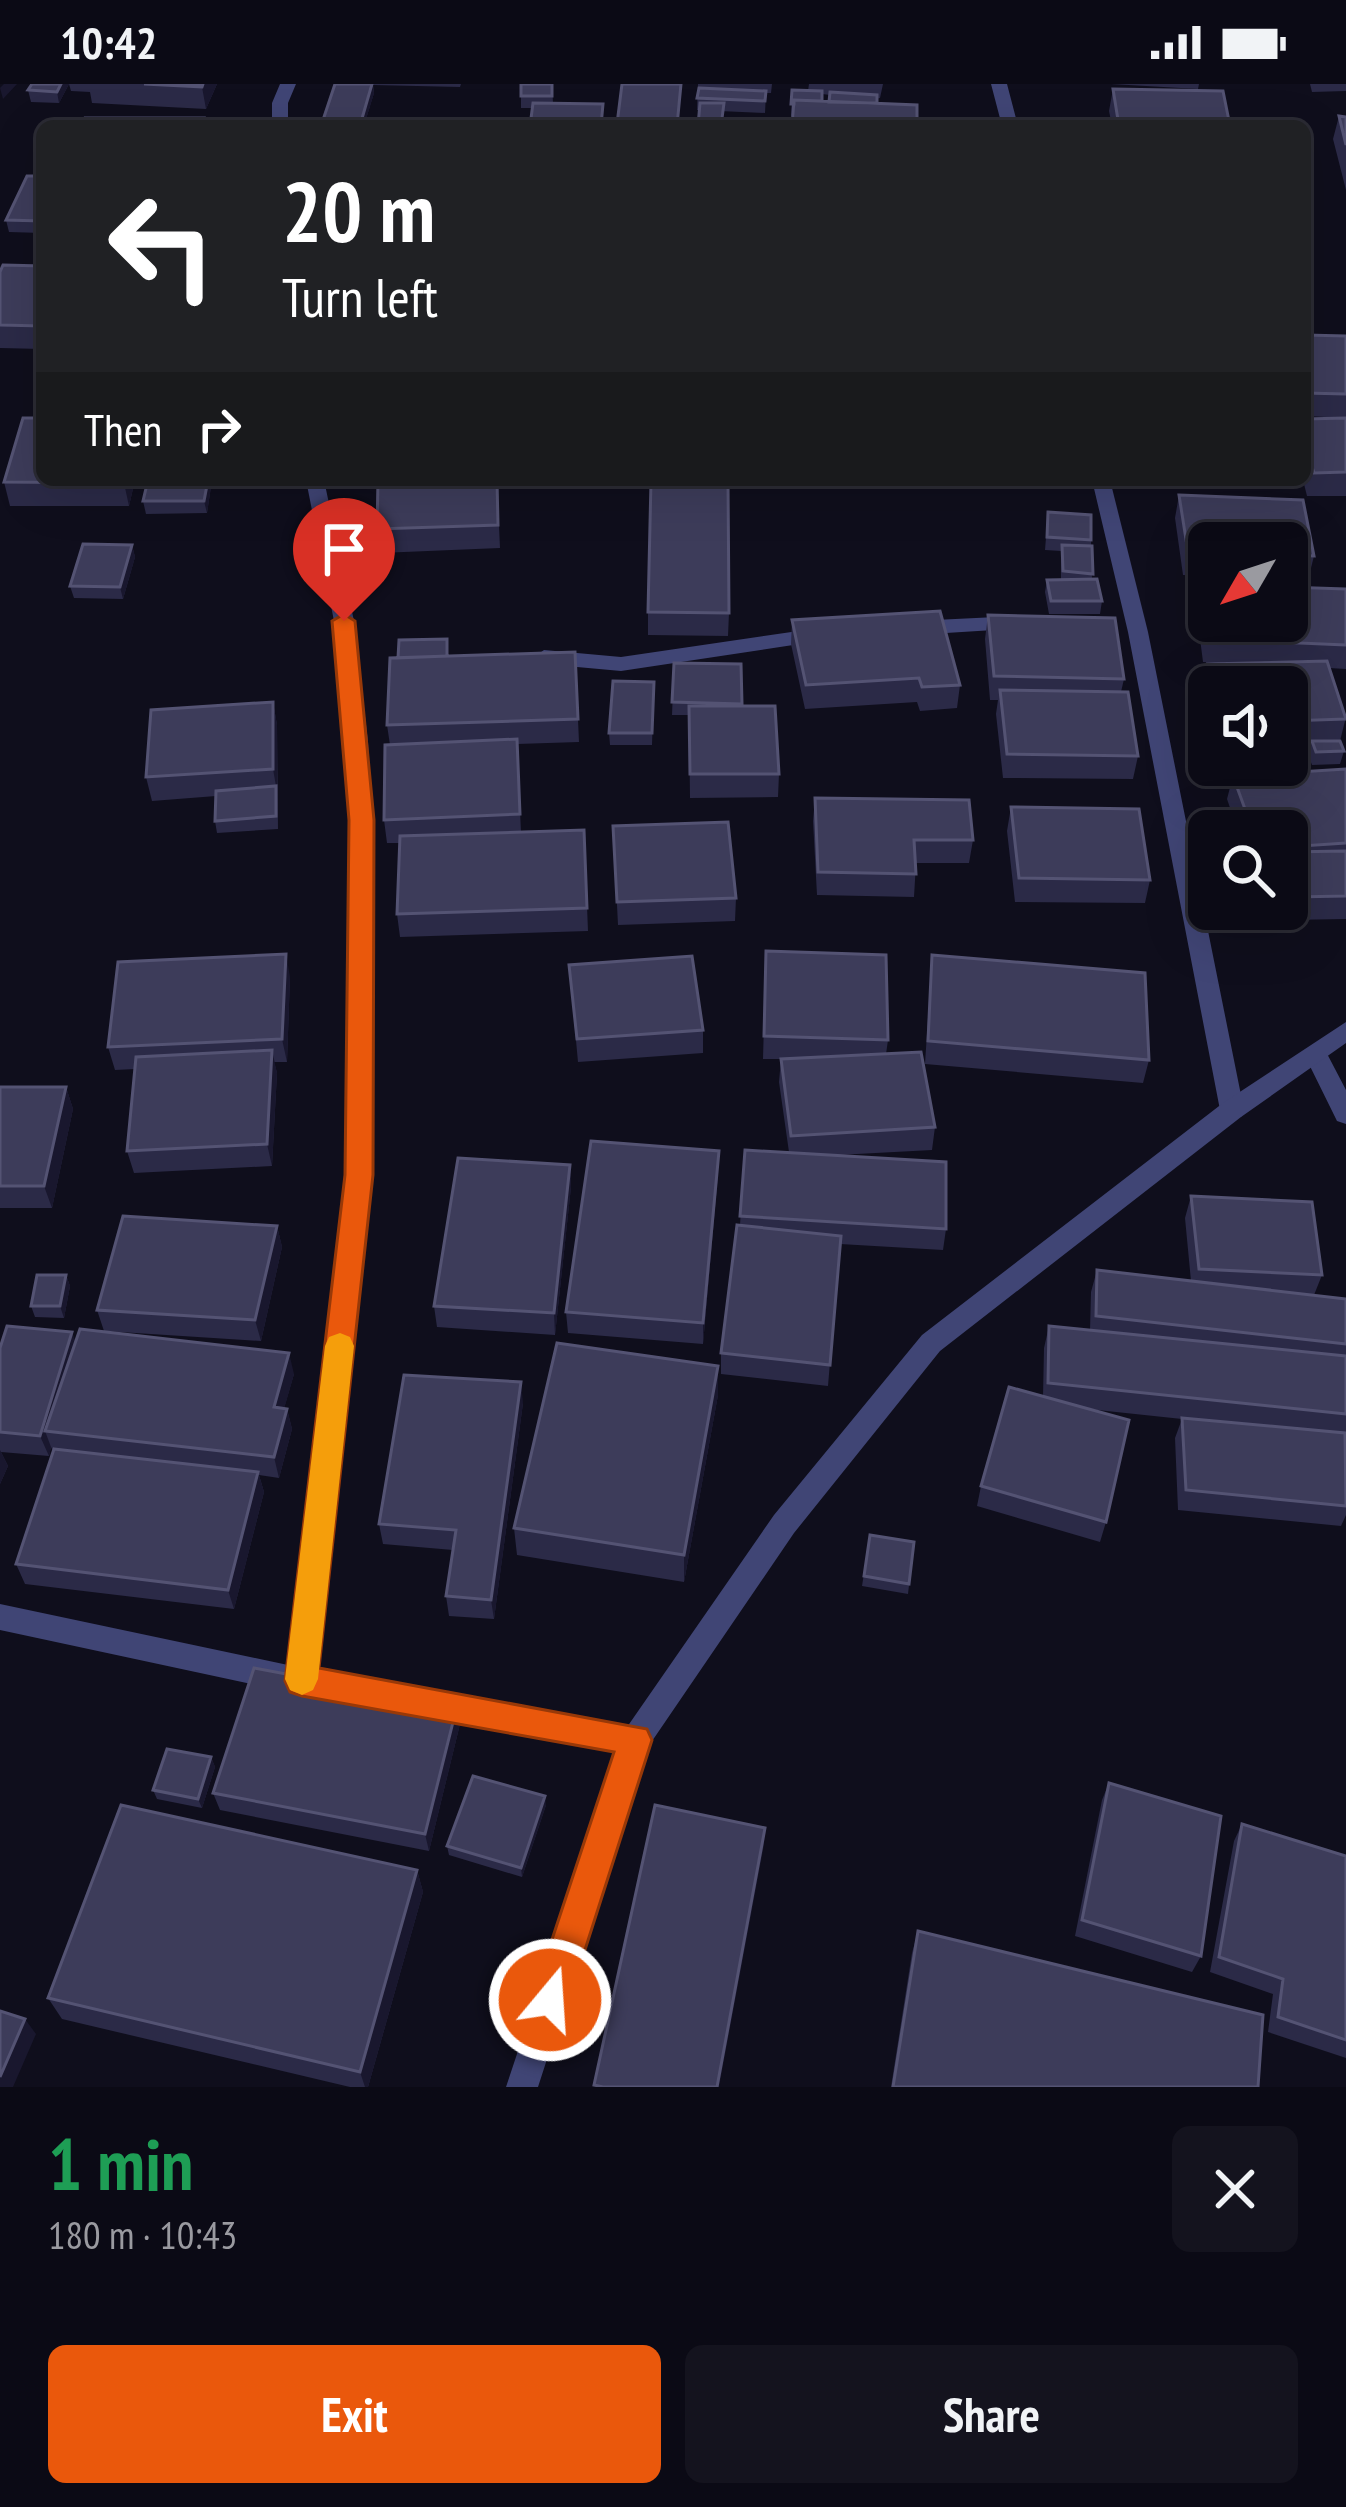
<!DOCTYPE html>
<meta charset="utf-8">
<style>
body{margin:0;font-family:"PT Sans Narrow",sans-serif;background:#14131e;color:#f1f3f6;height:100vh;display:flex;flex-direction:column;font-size:45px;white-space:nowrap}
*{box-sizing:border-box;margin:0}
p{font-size:39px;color:#9a9aa0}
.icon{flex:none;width:66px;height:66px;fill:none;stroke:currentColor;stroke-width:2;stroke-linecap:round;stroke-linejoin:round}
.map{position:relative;height:2003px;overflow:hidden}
.side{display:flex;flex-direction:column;background:#0b0a15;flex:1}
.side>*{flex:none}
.guide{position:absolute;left:36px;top:36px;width:1275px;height:366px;border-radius:18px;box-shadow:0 12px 48px #0002,0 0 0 3px #2b2b34;background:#202124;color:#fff;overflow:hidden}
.needle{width:78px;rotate:231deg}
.buttons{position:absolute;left:1188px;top:438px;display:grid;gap:24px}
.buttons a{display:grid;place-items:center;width:120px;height:120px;border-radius:18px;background:#0b0a15;box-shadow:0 12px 48px #0002,0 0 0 3px #2b2b34;font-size:60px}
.pin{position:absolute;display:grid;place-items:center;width:102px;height:102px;color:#fff;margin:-123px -51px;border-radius:50% 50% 50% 0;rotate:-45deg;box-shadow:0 0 12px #0007}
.pin .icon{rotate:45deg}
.me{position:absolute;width:132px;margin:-66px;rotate:18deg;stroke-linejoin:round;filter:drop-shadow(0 0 9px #0008)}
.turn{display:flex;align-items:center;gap:42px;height:252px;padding:0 48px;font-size:54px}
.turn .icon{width:156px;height:156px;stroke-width:2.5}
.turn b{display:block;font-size:84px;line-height:102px}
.then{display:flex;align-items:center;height:114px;padding:0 48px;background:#0003;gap:24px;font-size:45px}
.round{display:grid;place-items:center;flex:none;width:126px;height:126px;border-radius:18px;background:#14131e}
.headline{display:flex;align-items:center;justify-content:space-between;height:204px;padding:0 48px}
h1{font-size:72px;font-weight:700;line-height:90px;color:#1e9e55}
.button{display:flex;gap:24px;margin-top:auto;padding:24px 48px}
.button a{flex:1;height:138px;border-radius:18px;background:#ea580c;color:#fff;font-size:48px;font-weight:700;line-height:138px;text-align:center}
.button a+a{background:#14131e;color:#f1f3f6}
.status{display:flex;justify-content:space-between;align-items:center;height:84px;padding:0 60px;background:#0b0a15;direction:ltr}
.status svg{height:33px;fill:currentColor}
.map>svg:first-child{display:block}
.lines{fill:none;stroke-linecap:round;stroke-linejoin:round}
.minor{fill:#404575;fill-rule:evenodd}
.tertiary{fill:#404575;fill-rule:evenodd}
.wall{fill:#2b2a47;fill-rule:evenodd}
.shaded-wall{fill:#19172e}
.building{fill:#3d3c5a;stroke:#545373;stroke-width:3}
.route{fill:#ea580c;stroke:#983908;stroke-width:3}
.slow{fill:#f59e0b}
</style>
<div class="status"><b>10:42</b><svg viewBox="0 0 49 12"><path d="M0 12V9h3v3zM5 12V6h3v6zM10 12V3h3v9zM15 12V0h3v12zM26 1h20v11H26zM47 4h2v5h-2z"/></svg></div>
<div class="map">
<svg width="1346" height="2003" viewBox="0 0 1346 2003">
<rect width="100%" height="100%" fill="#0f0e1c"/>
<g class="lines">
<!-- minor -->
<path class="minor" d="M 280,0 L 296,0 L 288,19 L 288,42 L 272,42 L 272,19 Z
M 991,0 L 1007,0 L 1018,42 L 1002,42 Z
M 306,396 L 324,396 L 354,537 L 368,658 L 372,736 L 371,1091 L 316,1597 L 311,1607 L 301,1611 L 290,1604 L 284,1607 L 0,1546 L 0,1520 L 288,1581 L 347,1091 L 350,736 L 346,658 L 334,537 Z
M 1092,396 L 1110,396 L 1148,548 L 1244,1026 L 1241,1033 L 1223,1033 L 1220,1026 L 1128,548 Z
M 1017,532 L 1027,539 L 1024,544 L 914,551 L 904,544 L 914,537 Z
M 819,544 L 829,551 L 826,556 L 621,587 L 544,580 L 534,573 L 544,566 L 621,573 Z
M 1315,959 L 1323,962 L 1346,1006 L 1346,1040 L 1337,1037 L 1303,968 Z
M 425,1604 L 635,1642 L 645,1646 L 650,1656 L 645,1666 L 635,1670 L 425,1632 L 415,1628 L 410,1618 L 415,1608 Z"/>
<!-- tertiary -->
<path class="tertiary" d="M 1346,938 L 1346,959 L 1241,1033 L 940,1267 L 794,1449 L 648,1663 L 538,2003 L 506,2003 L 625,1646 L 774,1431 L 922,1251 L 1223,1019 Z"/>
</g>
<!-- wall -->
<path class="wall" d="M 32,0 L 217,0 L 206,25 L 92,19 L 90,8 L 71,7 L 69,0 L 59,19 L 31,18 L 28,6 Z
M 335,0 L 461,0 L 460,3 L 373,1 L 374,9 L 365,38 L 322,39 Z
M 521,0 L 552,0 L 553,19 L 532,24 L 521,24 Z
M 698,0 L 772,0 L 771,9 L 766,9 L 765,29 L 697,26 Z
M 809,0 L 883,0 L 880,14 L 791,32 L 792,6 L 808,7 ZM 822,10 L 830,11 L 829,18 L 822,17 Z
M 1111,0 L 1199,0 L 1198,5 Z
M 1310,0 L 1346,0 L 1346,7 L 1312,8 Z
M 1113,5 L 1230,42 L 1112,42 L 1109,27 Z
M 1339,32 L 1346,33 L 1346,106 L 1333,55 Z
M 42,92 L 42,149 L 9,148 L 6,136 Z
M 42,182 L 42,265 L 0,264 L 0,188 Z
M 1305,251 L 1346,252 L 1346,334 L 1305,332 Z
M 1346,334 L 1346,412 L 1307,412 L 1303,396 L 1305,396 L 1305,335 Z
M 135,396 L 129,422 L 10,422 L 4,398 Z
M 212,396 L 207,429 L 146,430 L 143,417 Z
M 497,396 L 500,464 L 380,469 L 377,445 Z
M 1141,396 L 1293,396 L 1291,403 L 1142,402 Z
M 1179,411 L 1303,416 L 1314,472 L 1308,496 L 1287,495 L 1287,459 L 1209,459 L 1209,492 L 1183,491 L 1175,434 Z
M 1048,428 L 1091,456 L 1092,495 L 1102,517 L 1100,530 L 1049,530 L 1045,508 L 1047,496 L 1061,496 L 1061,467 L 1045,466 Z
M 132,461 L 135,473 L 123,515 L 74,514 L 70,502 Z
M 1201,499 L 1346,505 L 1346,585 L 1329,584 L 1346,633 L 1340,657 L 1344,667 L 1340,680 L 1312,681 L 1308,670 L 1311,659 L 1287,660 L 1287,603 L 1209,603 L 1209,626 L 1203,604 L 1208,580 L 1230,580 L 1203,578 L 1196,523 Z
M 648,528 L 729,529 L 728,552 L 648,551 Z
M 988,531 L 1124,595 L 1121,608 L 1138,672 L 1133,695 L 1003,694 L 996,630 L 998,616 L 990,616 L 985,555 Z
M 792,536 L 960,601 L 957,624 L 920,627 L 917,618 L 805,625 L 791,560 Z
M 575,568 L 579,658 L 517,660 L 521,748 L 584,746 L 588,847 L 400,853 L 397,830 L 400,759 L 387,759 L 384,736 L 390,661 L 387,641 L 448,572 Z
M 674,579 L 741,580 L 742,622 L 779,690 L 778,713 L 690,714 L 689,631 L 672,631 Z
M 654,598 L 652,661 L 610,661 L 609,649 Z
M 273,618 L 277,641 L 278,745 L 217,749 L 215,737 L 216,712 L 152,717 L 146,693 Z
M 1346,685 L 1346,835 L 1287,836 L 1284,825 L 1287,825 L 1287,747 L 1238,747 L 1227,715 L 1233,692 Z
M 815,714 L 973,756 L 969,779 L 916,779 L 914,813 L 817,811 L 813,737 Z
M 1011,723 L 1150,796 L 1145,819 L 1015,818 L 1007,747 Z
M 613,742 L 736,814 L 735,837 L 618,841 Z
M 766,867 L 888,956 L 886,970 L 935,1043 L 932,1066 L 838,1071 L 946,1145 L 943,1166 L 840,1160 L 828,1302 L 721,1290 L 721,1269 L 740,1141 L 745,1066 L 789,1068 L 779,998 L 781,975 L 763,975 Z
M 932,871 L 1149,976 L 1143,999 L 925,980 Z
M 569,881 L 703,946 L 703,969 L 578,978 Z
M 290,893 L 287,978 L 274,978 L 277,989 L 272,1082 L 134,1089 L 127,1067 L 135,985 L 115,986 L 108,963 Z
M 0,1003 L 66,1003 L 73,1025 L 52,1124 L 0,1124 Z
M 570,1081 L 571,1103 L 555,1251 L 437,1243 L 434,1222 Z
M 718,1090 L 703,1260 L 568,1249 L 566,1228 Z
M 1191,1112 L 1322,1191 L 1314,1211 L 1346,1215 L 1346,1431 L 1341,1442 L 1178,1426 L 1175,1354 L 1182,1335 L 1088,1325 L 1106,1438 L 1100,1458 L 977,1422 L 981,1402 L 1043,1313 L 1044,1264 L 1049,1242 L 1090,1247 L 1091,1208 L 1097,1186 L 1191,1197 L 1185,1134 Z
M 277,1142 L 282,1163 L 261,1257 L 104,1247 L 97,1226 Z
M 66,1191 L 70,1202 L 64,1234 L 35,1233 L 31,1222 Z
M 75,1258 L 294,1290 L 284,1324 L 287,1325 L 292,1345 L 279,1394 L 259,1391 L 264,1408 L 234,1525 L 25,1500 L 16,1480 L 53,1367 L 51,1363 L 49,1372 L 1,1368 L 8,1382 L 0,1400 L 0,1264 Z
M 718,1282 L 718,1311 L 684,1498 L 517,1471 L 514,1444 Z
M 523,1319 L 494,1535 L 449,1532 L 446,1512 L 453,1466 L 383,1460 L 379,1440 Z
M 870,1451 L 914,1458 L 908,1510 L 862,1502 Z
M 457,1622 L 460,1640 L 429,1767 L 220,1726 L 213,1709 Z
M 211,1673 L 215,1683 L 202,1724 L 157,1715 L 153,1706 Z
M 1109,1699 L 1201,1872 L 1192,1888 L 1075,1852 L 1102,1716 Z
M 546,1721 L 522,1793 L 449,1771 L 447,1762 Z
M 1242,1740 L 1346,1772 L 1346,1974 L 1268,1948 L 1273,1910 L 1210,1888 L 1234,1757 Z
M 417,1786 L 423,1808 L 368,2003 L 350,2003 L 62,1935 L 48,1914 Z
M 918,1847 L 1258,2003 L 891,2003 L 912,1869 Z"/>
<!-- shaded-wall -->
<path class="shaded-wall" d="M 4,0 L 17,0 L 3,15 L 0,4 Z
M 61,0 L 69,0 L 59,19 L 57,8 Z
M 203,0 L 217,0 L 206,25 L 202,3 Z
M 372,0 L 374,9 L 364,42 L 360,42 Z
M 125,396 L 135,396 L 129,422 L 124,399 Z
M 208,396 L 212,396 L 207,429 L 204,417 Z
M 132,461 L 135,473 L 123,515 L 120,503 Z
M 273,618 L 277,641 L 277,708 L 273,685 Z
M 286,870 L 290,893 L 287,978 L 282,955 Z
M 272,966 L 277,989 L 272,1082 L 267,1060 Z
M 66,1003 L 73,1025 L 52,1124 L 44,1102 Z
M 719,1067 L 718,1090 L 703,1260 L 703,1239 Z
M 570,1081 L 571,1103 L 555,1251 L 554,1229 Z
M 277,1142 L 282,1163 L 261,1257 L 255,1236 Z
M 66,1191 L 70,1202 L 64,1234 L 60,1222 Z
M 72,1248 L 80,1269 L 45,1347 L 51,1363 L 49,1372 L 40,1352 Z
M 289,1269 L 294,1290 L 279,1343 L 274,1323 Z
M 718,1282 L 718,1311 L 684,1498 L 684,1471 Z
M 521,1298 L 523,1319 L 494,1535 L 491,1516 Z
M 287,1325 L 292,1345 L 279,1394 L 274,1373 Z
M 0,1366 L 8,1382 L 0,1400 Z
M 258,1388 L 264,1408 L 234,1525 L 228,1506 Z
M 457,1622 L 460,1640 L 429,1767 L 425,1750 Z
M 211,1673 L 215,1683 L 202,1724 L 198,1715 Z
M 545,1712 L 546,1721 L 522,1793 L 521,1784 Z
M 765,1744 L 764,1761 L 719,2003 L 717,2003 Z
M 417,1786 L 423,1808 L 368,2003 L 365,2003 L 360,1988 Z
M 25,1935 L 36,1950 L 13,2003 L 0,2003 L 0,1993 Z"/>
<!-- building -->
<path class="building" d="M 32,0 L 61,0 L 57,8 L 28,6 Z
M 144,0 L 203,0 L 202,3 Z
M 335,0 L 372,0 L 361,38 L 322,39 Z
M 521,0 L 552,0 L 552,12 L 521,12 Z
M 622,0 L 681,0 L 677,42 L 617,40 Z
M 699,4 L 766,7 L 765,17 L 697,14 Z
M 1113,5 L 1223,7 L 1230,42 L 1119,42 Z
M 792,6 L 822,7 L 822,17 L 794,16 L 794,20 L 791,20 Z
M 830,8 L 877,11 L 877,19 L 829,18 Z
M 794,16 L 917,21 L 917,42 L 792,42 Z
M 533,19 L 603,20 L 601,42 L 530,42 Z
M 700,19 L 724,19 L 721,42 L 698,42 Z
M 1339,32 L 1346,33 L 1346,61 Z
M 85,34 L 204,34 L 202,42 L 82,42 Z
M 425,38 L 424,42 L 319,42 L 320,39 Z
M 27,92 L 42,92 L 42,137 L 6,136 Z
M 3,181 L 42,182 L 42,242 L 0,241 L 0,188 Z
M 1305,251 L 1346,252 L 1346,310 L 1305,309 Z
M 23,334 L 42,334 L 42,396 L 125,396 L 124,399 L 4,398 Z
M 1346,334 L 1346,388 L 1314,389 L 1305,361 L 1305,335 Z
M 148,396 L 208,396 L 204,417 L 143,417 Z
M 378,396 L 497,396 L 498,441 L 377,445 Z
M 651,397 L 728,398 L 729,529 L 648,528 Z
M 1179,411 L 1303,416 L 1314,472 L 1287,471 L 1287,459 L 1209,459 L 1209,468 L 1188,468 Z
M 1048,428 L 1091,431 L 1091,456 L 1047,453 Z
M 83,460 L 132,461 L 120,503 L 70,502 Z
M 1062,461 L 1092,462 L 1093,490 L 1063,487 Z
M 1097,495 L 1102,517 L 1051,517 L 1047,496 Z
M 1201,499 L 1209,499 L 1209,537 L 1287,537 L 1287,503 L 1346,505 L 1346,561 L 1208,555 Z
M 940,527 L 960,601 L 922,603 L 919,594 L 806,601 L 792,536 Z
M 988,531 L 1115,534 L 1124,595 L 994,592 Z
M 447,555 L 447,572 L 398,574 L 399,556 Z
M 575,568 L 578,635 L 387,641 L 390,574 Z
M 1327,577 L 1346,635 L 1287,637 L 1287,603 L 1215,603 L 1208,580 Z
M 674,579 L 741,580 L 742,620 L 672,618 Z
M 613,597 L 654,598 L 652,649 L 609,649 Z
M 1000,606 L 1128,608 L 1138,672 L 1007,670 Z
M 273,618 L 273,685 L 146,693 L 151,626 Z
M 689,622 L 775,622 L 779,690 L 690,690 Z
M 517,655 L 520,730 L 384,736 L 385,661 Z
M 1312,657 L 1340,657 L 1344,667 L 1316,668 Z
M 1346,685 L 1346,759 L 1287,763 L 1287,747 L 1253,747 L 1233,692 Z
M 276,702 L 276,732 L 215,737 L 216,707 Z
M 815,714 L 969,716 L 973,756 L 914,756 L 916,790 L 818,788 Z
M 1011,723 L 1139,725 L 1150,796 L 1019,794 Z
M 728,738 L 736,814 L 617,818 L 613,742 Z
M 584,746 L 587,824 L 397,830 L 400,752 Z
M 1346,767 L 1346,812 L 1294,813 L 1287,789 L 1287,768 Z
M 766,867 L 886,871 L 888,956 L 764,952 Z
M 286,870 L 282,955 L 108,963 L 118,878 Z
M 932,871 L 1145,889 L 1149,976 L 928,957 Z
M 692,872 L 703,946 L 577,955 L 569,881 Z
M 272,966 L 267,1060 L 127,1067 L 136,973 Z
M 921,968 L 935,1043 L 791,1052 L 781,975 Z
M 0,1003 L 66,1003 L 44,1102 L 0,1102 Z
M 591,1057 L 719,1067 L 703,1239 L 566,1228 Z
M 745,1066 L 946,1078 L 946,1145 L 740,1132 Z
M 458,1074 L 570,1081 L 554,1229 L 434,1222 Z
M 1191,1112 L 1312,1118 L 1322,1191 L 1199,1185 Z
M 123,1132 L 277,1142 L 255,1236 L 97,1226 Z
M 737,1141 L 841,1152 L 830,1281 L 721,1269 Z
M 1097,1186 L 1346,1215 L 1346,1260 L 1096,1232 Z
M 37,1191 L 66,1191 L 60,1222 L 31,1222 Z
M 7,1242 L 72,1248 L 40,1352 L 0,1348 L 0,1264 Z
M 1049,1242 L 1346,1272 L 1346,1330 L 1048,1299 Z
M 80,1245 L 289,1269 L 274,1323 L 287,1325 L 274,1373 L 45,1347 Z
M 557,1259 L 718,1282 L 684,1471 L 514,1444 Z
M 404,1291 L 521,1298 L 491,1516 L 446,1512 L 456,1446 L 379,1440 Z
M 1009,1303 L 1129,1336 L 1106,1438 L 981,1402 Z
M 1182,1334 L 1345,1349 L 1346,1422 L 1186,1406 Z
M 54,1365 L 258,1388 L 228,1506 L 16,1480 Z
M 870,1451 L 914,1458 L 909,1500 L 864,1492 Z
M 254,1584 L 457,1622 L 425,1750 L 213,1709 Z
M 167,1665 L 211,1673 L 198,1715 L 153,1706 Z
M 473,1692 L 545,1712 L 521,1784 L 447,1762 Z
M 1109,1699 L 1221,1732 L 1201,1872 L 1082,1836 Z
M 121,1721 L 417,1786 L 360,1988 L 48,1914 Z
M 655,1721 L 765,1744 L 717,2003 L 603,2003 L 594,2001 Z
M 1242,1740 L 1346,1772 L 1346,1956 L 1278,1933 L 1283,1895 L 1219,1873 Z
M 918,1847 L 1263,1931 L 1258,2003 L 893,2003 Z
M 0,1927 L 25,1935 L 0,1993 Z"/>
<!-- route -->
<path class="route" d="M 344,530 L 355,537 L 374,736 L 373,1091 L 319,1584 L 647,1645 L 652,1656 L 569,1916 L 563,1929 L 550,1934 L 538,1929 L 532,1916 L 614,1668 L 302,1612 L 290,1608 L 285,1597 L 345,1091 L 349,736 L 332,537 Z"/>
<!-- slow -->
<path class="slow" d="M 340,1249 L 350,1253 L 354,1262 L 318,1595 L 313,1606 L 302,1611 L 290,1606 L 285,1595 L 325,1262 L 329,1253 Z"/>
</svg>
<div class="buttons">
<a><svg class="needle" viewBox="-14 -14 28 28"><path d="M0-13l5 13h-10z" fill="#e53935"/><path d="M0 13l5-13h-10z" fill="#9a9aa0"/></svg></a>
<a><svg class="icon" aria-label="sound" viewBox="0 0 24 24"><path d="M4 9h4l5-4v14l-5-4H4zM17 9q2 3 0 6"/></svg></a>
<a><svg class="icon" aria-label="search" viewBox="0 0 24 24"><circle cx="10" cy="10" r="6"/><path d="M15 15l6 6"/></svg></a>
</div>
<div class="pin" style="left:344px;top:537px;background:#d93025"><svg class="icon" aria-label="arrive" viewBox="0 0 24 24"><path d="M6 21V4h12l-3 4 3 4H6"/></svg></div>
<svg class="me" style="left:550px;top:1916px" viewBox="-20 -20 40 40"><circle r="17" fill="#ea580c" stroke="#fff" stroke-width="3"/><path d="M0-11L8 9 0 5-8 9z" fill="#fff"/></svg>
<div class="guide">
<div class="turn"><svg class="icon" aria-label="left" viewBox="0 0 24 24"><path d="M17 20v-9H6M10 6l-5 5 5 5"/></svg><div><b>20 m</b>Turn left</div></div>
<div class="then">Then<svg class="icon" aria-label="right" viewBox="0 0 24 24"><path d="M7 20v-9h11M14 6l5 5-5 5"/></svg></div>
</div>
</div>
<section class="side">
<div class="headline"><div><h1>1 min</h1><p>180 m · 10:43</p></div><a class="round"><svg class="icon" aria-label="close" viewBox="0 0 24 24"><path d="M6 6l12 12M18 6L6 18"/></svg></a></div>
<div class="button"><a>Exit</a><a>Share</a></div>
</section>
